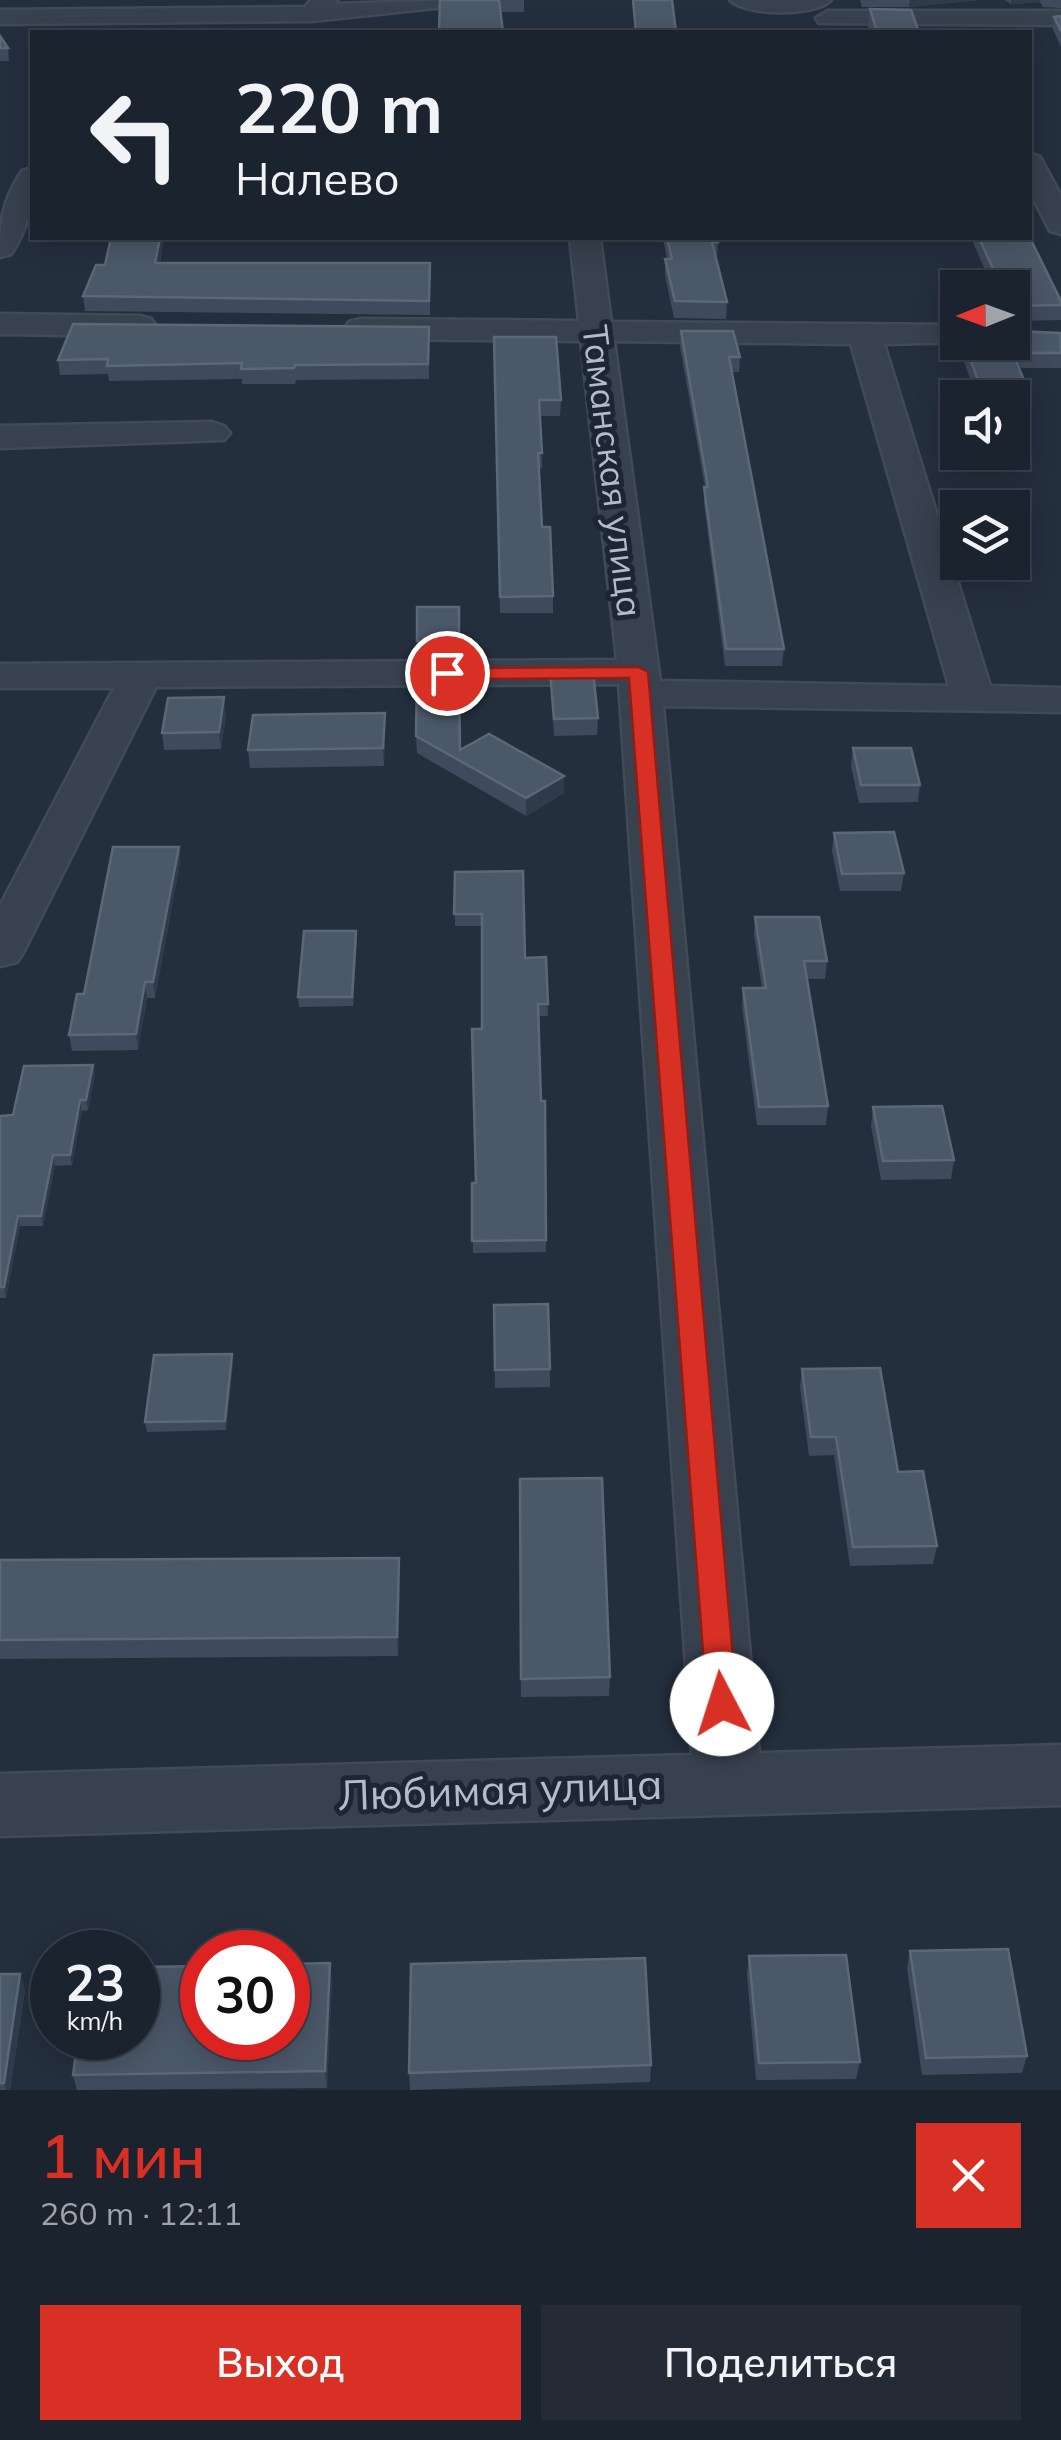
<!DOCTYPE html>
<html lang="ru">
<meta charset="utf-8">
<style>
body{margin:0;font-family:Mulish,sans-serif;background:#242b36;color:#f1f3f6;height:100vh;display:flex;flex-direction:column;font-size:38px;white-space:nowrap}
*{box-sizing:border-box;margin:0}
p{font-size:32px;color:#a0a4aa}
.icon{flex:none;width:55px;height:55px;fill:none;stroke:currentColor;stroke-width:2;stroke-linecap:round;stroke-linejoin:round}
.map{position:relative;height:2090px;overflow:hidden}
.details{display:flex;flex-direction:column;background:#1b232e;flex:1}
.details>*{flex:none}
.banner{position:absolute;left:30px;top:30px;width:1002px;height:210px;border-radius:0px;box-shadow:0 5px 25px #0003,0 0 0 2px #39404a;background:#1b232e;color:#f1f3f6;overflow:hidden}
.needle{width:65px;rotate:269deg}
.controls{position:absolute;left:940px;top:270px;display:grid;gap:20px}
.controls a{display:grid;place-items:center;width:90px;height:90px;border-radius:0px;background:#1b232e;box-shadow:0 5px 25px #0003,0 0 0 2px #39404a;font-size:50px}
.speed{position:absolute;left:30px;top:1930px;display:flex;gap:20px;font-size:50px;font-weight:700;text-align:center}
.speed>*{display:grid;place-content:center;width:130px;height:130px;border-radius:50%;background:#1b232e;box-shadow:0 5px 25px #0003,0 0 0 2px #39404a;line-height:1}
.speed small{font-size:25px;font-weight:400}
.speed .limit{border:15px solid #d22;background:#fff;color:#111}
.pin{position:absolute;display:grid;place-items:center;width:85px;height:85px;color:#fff;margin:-42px;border:5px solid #fff;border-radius:50%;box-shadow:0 2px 10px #0007}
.me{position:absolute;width:110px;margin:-55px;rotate:355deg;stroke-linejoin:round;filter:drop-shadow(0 0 8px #0008)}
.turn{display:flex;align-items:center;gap:35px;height:210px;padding:0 40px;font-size:45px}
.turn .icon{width:130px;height:130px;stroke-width:2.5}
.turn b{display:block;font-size:70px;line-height:85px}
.round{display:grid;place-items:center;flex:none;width:105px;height:105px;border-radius:0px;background:#242b36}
.head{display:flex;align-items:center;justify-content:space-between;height:170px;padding:0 40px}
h1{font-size:60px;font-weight:600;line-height:75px;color:#d93025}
.cta{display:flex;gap:20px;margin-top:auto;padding:20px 40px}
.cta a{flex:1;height:115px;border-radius:0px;background:#d93025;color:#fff;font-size:40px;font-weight:600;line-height:115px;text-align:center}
.cta a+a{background:#242b36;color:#f1f3f6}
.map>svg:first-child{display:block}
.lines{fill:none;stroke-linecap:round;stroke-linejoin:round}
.minor-casing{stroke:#414a57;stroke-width:5}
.minor{fill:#38414e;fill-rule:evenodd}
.wall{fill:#3f4b5c}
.shaded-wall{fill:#2f3b4b}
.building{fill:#4b5868;stroke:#5c6777;stroke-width:2.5}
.route{fill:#d93025;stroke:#8d1f18;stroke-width:2.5}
.labels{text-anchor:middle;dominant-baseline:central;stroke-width:10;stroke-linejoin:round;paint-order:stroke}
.street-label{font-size:35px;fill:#b4bcc9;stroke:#1d2633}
.near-street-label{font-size:42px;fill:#b4bcc9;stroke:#1d2633}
</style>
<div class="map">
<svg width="1061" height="2090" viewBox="0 0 1061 2090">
<rect width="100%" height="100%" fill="#242f3e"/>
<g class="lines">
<!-- minor casing -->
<g class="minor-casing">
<path id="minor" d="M 311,0 L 337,0 L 334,4 L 457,0 L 445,7 L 312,21 L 0,24 L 0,10 L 305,7 Z
M 730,0 L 831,0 C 815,17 746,16 730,0 Z
M 828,11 L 1061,11 L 1061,25 L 819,23 L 816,18 Z
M 1030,154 L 1040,157 L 1061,196 L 1061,234 L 1050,231 L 1030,192 Z
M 32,168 C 34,200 29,227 11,254 L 0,257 C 0,222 2,201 22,171 Z
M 570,238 L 600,238 L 611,322 L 958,325 L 958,342 L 967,342 L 884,344 L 990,686 L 1061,688 L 1061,712 L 663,706 L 759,1753 L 1061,1745 L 1061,1805 L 0,1836 L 0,1774 L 692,1755 L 619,684 L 156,687 L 24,951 L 17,962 L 0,966 L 0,906 L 114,688 L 0,688 L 0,664 L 617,660 L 581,341 L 360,339 L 349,336 L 344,329 L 349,322 L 360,319 L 579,321 ZM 614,341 L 851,344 L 949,686 L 660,681 Z
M 0,314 L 140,316 L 151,319 L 156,326 L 151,333 L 140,336 L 0,334 Z
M 212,422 L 224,426 L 230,433 L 224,440 L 0,448 L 0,426 Z"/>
</g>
<!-- minor -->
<use href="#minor" class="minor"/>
</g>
<!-- wall -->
<path class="wall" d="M 440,0 L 524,0 L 524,12 L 500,12 Z
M 860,0 L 980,0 L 909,7 L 862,7 Z
M 1005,0 L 1061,0 L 1061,8 L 1043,7 L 1040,2 L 1011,4 Z
M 870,9 L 919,32 L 870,32 L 868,27 Z
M 1061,16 L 1061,47 L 1053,29 L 1054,17 Z
M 0,36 L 8,48 L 9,61 L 0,61 Z
M 111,238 L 164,238 L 160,263 L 430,263 L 430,315 L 85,311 L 83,296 L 105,265 Z
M 663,238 L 717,238 L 718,242 L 717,258 L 716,259 L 727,302 L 726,319 L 674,318 L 665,275 L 665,259 L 667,259 Z
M 971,238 L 1030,238 L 1061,301 L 1061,320 L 1012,321 L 1012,288 L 993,288 Z
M 681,331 L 740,357 L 739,372 L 732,372 L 784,649 L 782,666 L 725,666 L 704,503 L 705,487 L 680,346 Z
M 1013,331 L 1061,333 L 1061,368 L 1021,368 L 1011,346 Z
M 494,337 L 561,400 L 560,416 L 540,416 L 542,468 L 539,469 L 542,527 L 553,596 L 553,613 L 500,613 Z
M 429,342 L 429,379 L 296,380 L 295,384 L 242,384 L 242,379 L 109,381 L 108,374 L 60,375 L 58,360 Z
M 959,342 L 1009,342 L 1030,396 L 1028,412 L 1012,412 L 1012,398 L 977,398 L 959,347 Z
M 459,607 L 460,657 L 418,658 L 417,641 Z
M 550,671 L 598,718 L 597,735 L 554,736 Z
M 385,713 L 384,766 L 250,768 L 248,750 Z
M 226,714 L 221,749 L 164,750 L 162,733 Z
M 416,736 L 460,750 L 564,776 L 564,793 L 526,816 L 417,753 Z
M 853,748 L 920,785 L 918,802 L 859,803 L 851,766 Z
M 834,833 L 904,873 L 901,891 L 840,891 L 832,851 Z
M 179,847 L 180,863 L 155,998 L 147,998 L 138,1050 L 72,1051 L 69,1035 L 84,994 Z
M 455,872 L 525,958 L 546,957 L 548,1016 L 538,1016 L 541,1101 L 545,1101 L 546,1252 L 473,1253 L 472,1183 L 475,1183 L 482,1029 L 482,926 L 455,926 Z
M 755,917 L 827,961 L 825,979 L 807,979 L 828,1106 L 826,1125 L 757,1125 L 742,1006 L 743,988 L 762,988 L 754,935 Z
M 357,940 L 353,1006 L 299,1007 L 298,997 Z
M 93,1065 L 95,1075 L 88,1110 L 82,1111 L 72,1165 L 55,1166 L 43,1226 L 20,1226 L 6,1298 L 0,1298 L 0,1116 L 13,1115 Z
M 873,1107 L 954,1160 L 951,1179 L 881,1180 L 871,1126 Z
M 494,1305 L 550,1369 L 550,1387 L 495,1388 Z
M 233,1363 L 226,1430 L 147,1432 L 145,1422 Z
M 802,1369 L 898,1472 L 937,1546 L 933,1564 L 850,1566 L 834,1455 L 809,1456 L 800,1387 Z
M 520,1479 L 610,1677 L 609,1696 L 521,1697 Z
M 399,1558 L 400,1576 L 398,1656 L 0,1659 L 0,1560 Z
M 910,1951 L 1027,2056 L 1022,2073 L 922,2075 L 907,1968 Z
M 749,1956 L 860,2062 L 856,2079 L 756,2080 L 747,1974 Z
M 0,1974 L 20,1974 L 25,1991 L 10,2090 L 0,2090 Z
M 332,1981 L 327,2088 L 77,2090 L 73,2075 Z
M 651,2065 L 650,2082 L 410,2090 L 409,2073 Z"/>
<!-- shaded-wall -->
<path class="shaded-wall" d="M 910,0 L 980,0 L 909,7 Z
M 1011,0 L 1041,0 L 1040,2 L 1011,4 Z
M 160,238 L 164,238 L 157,278 L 155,263 Z
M 224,697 L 226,714 L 221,749 L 219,732 Z
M 385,713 L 385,730 L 384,766 L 383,748 Z
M 564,776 L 564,793 L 526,816 L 526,798 Z
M 179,847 L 180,863 L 155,998 L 153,982 Z
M 145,982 L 147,998 L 138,1050 L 136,1034 Z
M 93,1065 L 95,1075 L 88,1110 L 86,1100 Z
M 80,1100 L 82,1111 L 72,1165 L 70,1155 Z
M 53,1155 L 55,1166 L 43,1226 L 41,1216 Z
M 18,1216 L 20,1226 L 6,1298 L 4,1287 Z
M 232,1354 L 233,1363 L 226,1430 L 225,1421 Z
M 399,1558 L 400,1576 L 398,1656 L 397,1637 Z
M 330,1963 L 332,1981 L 327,2088 L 325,2071 Z
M 20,1974 L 25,1991 L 10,2090 L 6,2090 L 4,2083 Z"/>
<!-- building -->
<path class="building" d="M 440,0 L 499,0 L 503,32 L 439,32 Z
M 633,0 L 672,0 L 676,32 L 636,32 Z
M 870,9 L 911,10 L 919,32 L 877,32 Z
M 1061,16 L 1061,31 L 1054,17 Z
M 0,36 L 8,48 L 0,48 Z
M 111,238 L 160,238 L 155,263 L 430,263 L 429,301 L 83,296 L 96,265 L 105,265 Z
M 667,238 L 717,238 L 718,242 L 712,242 L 727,302 L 675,301 L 665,259 L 672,259 Z
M 979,238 L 1030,238 L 1061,301 L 1061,305 L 1014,306 L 1012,312 L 1012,288 L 1002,288 Z
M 73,324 L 429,327 L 428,364 L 295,365 L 294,368 L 241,369 L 242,363 L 107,366 L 108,359 L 58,360 Z
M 681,331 L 733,331 L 740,357 L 729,357 L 784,649 L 726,649 L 704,487 L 708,487 Z
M 1013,331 L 1061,333 L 1061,353 L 1023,353 Z
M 494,337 L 556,337 L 561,400 L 539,400 L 542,453 L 538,453 L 542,527 L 550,527 L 553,596 L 500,597 Z
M 964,342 L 1009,342 L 1030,396 L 984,397 Z
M 417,607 L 459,607 L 459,640 L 417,641 Z
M 550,671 L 593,671 L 598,718 L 554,719 Z
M 417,672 L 459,672 L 460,750 L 489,734 L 564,776 L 526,798 L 416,736 Z
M 224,697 L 219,732 L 162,733 L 168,698 Z
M 385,713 L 383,748 L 248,750 L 253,715 Z
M 853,748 L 911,748 L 920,785 L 861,785 Z
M 894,832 L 904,873 L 842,874 L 834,833 Z
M 113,847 L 179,847 L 153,982 L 145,982 L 136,1034 L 69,1035 L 77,994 L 84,994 Z
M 523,871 L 525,958 L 546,957 L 548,1004 L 538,1004 L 541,1101 L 545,1101 L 546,1240 L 472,1241 L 472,1183 L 476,1183 L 472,1029 L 482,1029 L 482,914 L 454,914 L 455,872 Z
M 755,917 L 819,917 L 827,961 L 804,961 L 828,1106 L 759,1107 L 743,988 L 766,988 Z
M 304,931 L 356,931 L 352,997 L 298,997 Z
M 93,1065 L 86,1100 L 80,1100 L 70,1155 L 53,1155 L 41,1216 L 18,1216 L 4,1287 L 0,1287 L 0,1116 L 13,1115 L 24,1066 Z
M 942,1106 L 954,1160 L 883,1161 L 873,1107 Z
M 548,1304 L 550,1369 L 495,1370 L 494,1305 Z
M 232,1354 L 225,1421 L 145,1422 L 154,1355 Z
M 880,1368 L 898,1472 L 923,1471 L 937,1546 L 853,1547 L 836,1437 L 811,1437 L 802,1369 Z
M 602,1478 L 610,1677 L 521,1679 L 520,1479 Z
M 399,1558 L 397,1637 L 0,1640 L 0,1560 Z
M 1008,1949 L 1027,2056 L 926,2058 L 910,1951 Z
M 846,1955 L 860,2062 L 759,2063 L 749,1956 Z
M 645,1958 L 651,2065 L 409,2073 L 411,1964 Z
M 330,1963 L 325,2071 L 73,2075 L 78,2038 L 138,2038 L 138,1967 L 202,1966 L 202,2038 L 288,2038 L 288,1964 Z
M 0,1974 L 20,1974 L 4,2083 L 0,2083 Z"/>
<!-- route -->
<path class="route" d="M 638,667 L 648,672 L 737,1704 L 733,1713 L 722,1717 L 711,1713 L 707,1704 L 629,678 L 447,679 L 438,673 L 447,668 Z"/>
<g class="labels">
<!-- street labels -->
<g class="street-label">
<text transform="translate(613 471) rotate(83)">Таманская улица</text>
</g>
<!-- near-street labels -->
<g class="near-street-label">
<text transform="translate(500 1789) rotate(-2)">Любимая улица</text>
</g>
</g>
</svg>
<div class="controls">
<a><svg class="needle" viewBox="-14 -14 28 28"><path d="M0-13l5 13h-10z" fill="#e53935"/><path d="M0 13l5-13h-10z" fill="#a0a4aa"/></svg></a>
<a><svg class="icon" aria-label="sound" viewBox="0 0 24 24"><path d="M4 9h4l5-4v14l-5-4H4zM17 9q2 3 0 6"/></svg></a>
<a><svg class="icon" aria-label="layers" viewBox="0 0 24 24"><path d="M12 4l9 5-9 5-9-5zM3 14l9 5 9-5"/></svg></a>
</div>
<div class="speed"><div>23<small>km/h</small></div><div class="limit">30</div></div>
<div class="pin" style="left:447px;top:673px;background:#d93025"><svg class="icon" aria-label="arrive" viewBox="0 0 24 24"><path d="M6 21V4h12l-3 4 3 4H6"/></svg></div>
<svg class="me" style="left:722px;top:1704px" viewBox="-20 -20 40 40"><circle r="19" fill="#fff"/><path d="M0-13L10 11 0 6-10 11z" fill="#d93025"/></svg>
<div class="banner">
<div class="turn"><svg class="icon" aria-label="left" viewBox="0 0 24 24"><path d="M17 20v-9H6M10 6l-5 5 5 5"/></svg><div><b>220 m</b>Налево</div></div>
</div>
</div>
<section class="details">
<div class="head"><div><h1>1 мин</h1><p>260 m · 12:11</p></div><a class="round" style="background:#d93025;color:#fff"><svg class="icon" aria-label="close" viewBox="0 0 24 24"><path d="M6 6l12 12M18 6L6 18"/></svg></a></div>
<div class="cta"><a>Выход</a><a>Поделиться</a></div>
</section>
